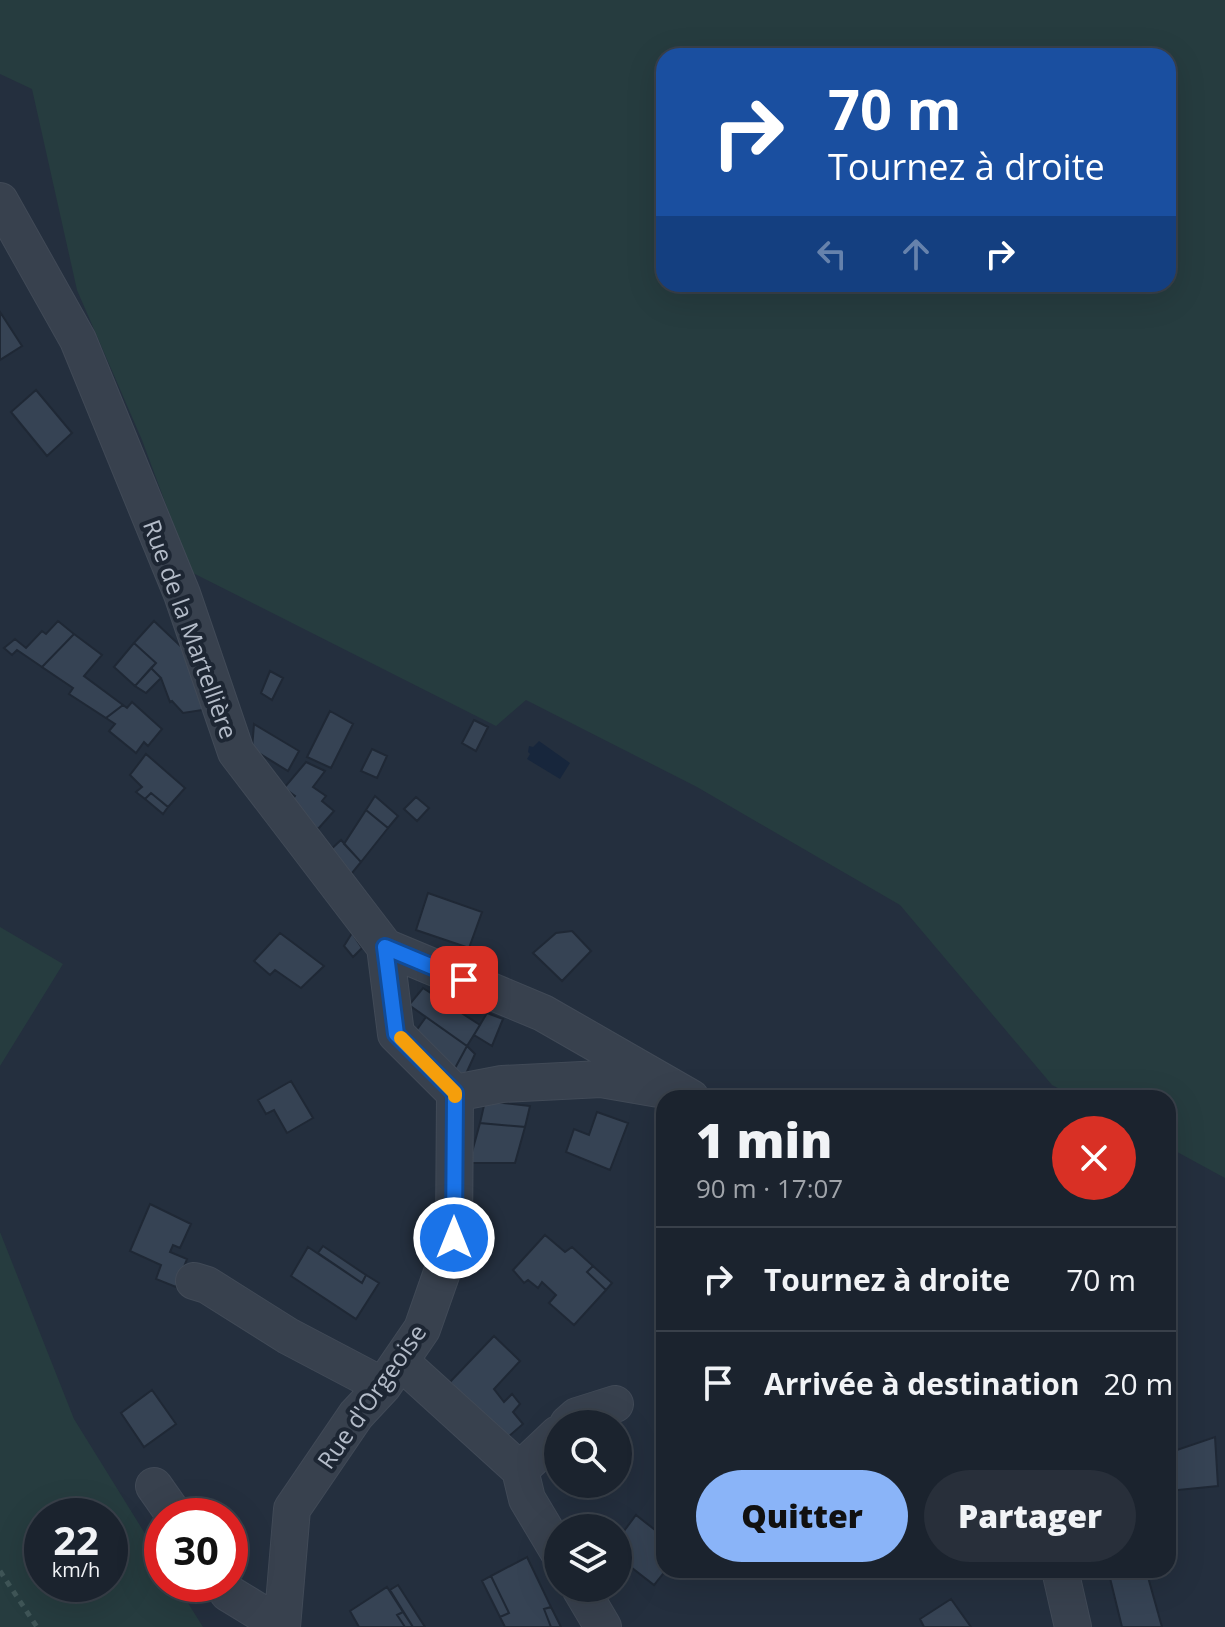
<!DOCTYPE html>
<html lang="fr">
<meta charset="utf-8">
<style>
body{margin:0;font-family:"Open Sans",sans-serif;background:#282f3a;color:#f1f3f6;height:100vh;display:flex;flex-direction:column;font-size:30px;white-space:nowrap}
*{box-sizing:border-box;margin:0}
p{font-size:26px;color:#a0a4aa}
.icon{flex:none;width:44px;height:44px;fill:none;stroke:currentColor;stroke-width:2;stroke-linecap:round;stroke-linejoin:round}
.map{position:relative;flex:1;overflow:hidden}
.details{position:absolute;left:656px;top:1090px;width:520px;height:488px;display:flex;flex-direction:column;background:#1b232e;border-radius:24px;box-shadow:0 8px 32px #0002,0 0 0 2px #39404a}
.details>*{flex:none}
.top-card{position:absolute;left:656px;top:48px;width:520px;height:244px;border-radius:24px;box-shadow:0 8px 32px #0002,0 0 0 2px #39404a;background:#1a4fa0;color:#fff;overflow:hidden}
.fabs{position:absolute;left:544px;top:1410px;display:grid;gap:16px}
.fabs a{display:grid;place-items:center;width:88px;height:88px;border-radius:50%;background:#1b232e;box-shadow:0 8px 32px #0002,0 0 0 2px #39404a;font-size:40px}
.speed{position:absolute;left:24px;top:1498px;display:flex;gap:16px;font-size:40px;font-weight:700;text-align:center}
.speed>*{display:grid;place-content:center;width:104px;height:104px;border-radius:50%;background:#1b232e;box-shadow:0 8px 32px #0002,0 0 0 2px #39404a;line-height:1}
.speed small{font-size:20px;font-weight:400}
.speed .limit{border:12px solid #d22;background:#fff;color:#111}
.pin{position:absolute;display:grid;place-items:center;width:68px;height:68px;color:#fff;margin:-34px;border-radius:16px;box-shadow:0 4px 12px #0006}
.me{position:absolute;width:88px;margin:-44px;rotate:0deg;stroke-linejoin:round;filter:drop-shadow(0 0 6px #0008)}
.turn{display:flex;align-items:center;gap:28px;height:168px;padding:0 40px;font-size:36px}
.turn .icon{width:104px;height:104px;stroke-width:2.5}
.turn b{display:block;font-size:56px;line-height:68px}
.lanes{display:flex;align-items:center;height:76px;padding:0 40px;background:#0003;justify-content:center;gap:40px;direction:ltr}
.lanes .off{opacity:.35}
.round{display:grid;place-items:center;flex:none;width:84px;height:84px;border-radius:42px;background:#282f3a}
.head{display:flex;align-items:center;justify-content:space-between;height:136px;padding:0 40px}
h1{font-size:48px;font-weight:800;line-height:60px}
.cta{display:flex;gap:16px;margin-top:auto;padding:16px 40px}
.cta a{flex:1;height:92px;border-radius:48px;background:#8ab4f8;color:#111;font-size:32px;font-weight:800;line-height:92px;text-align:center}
.cta a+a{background:#282f3a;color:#f1f3f6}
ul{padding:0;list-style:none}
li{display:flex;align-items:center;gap:24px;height:104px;padding:0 40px;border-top:2px solid #39404a}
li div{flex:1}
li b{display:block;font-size:30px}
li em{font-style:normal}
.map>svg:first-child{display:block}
.green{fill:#263c3f;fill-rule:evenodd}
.water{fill:#17263c}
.building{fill:#364354;stroke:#1f2835;stroke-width:2}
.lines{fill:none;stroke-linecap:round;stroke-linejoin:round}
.minor-casing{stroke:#414a57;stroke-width:38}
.path{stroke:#3f5557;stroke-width:5;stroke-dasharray:6 6;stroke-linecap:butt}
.minor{stroke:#38414e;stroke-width:36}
.route-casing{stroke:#114b97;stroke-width:20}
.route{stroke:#1a73e8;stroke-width:14}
.slow{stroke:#f59e0b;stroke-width:14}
.labels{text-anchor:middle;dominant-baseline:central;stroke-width:8;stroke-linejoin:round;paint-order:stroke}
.street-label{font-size:24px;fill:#b4bcc9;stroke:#1d2633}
</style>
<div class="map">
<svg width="1225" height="1627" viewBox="0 0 1225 1627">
<rect width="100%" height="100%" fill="#242f3e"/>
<!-- green -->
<path class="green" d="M 0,0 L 1225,0 L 1225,1178 L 1168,1147 L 1168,1098 L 1077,1098 L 1052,1085 L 900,905 L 697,787 L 526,700 L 496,726 L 191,572 L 142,440 L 77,290 L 32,89 L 0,74 ZM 664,56 L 1168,56 L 1168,284 L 664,284 Z
M 0,927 L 63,964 L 0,1066 Z
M 0,1232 L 74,1419 L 162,1561 L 162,1584 L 176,1584 L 203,1627 L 0,1627 ZM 42,1516 L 110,1516 L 110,1584 L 42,1584 Z"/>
<!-- water -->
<path class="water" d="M 539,741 L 570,763 L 560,779 L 527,759 L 530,754 L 528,752 L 529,746 L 533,747 Z"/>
<!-- building -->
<path class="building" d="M 0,312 L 22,346 L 0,360 Z
M 36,390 L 72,433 L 47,456 L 11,412 Z
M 58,621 L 74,634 L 42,667 L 17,650 L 12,655 L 4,648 L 15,639 L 26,648 L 42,631 L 46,634 Z
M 154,621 L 191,656 L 209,709 L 183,713 L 172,701 L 170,702 L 161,678 L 151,668 L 156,663 L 134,643 Z
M 74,634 L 102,655 L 84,676 L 123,705 L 106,718 L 69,694 L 73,688 L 42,667 Z
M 134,643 L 156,663 L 135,686 L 114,667 Z
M 151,668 L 161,678 L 146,693 L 135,686 Z
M 270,671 L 283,678 L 272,700 L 261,693 Z
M 132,702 L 162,729 L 148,746 L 144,742 L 136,753 L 109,731 L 115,724 L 106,718 L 123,705 L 127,708 Z
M 330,711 L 353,724 L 331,768 L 307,757 Z
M 474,720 L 488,727 L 476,751 L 462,743 Z
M 254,724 L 299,751 L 288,771 L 252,749 Z
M 372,749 L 387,756 L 377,778 L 361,771 Z
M 146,754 L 185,788 L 168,807 L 151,793 L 145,799 L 136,792 L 142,787 L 130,775 Z
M 306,762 L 325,771 L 313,787 L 326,796 L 322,801 L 334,811 L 318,829 L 289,804 L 295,796 L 284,788 Z
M 151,793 L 168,807 L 163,814 L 145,799 Z
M 375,796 L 398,816 L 388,828 L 366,810 Z
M 416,797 L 429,808 L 417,821 L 404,809 Z
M 366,810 L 388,828 L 361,862 L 344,844 Z
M 341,840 L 361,862 L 348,878 L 326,854 Z
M 428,893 L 482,912 L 469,948 L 416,930 Z
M 572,931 L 591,951 L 562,981 L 533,953 L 556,933 Z
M 280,933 L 324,966 L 301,988 L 275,970 L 270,975 L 254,961 Z
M 352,933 L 362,948 L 353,957 L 344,946 Z
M 423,988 L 480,1025 L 467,1046 L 409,1005 Z
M 487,1013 L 503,1019 L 492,1046 L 474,1035 Z
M 426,1017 L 467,1046 L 454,1070 L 416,1031 Z
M 467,1046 L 475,1054 L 465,1076 L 454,1070 Z
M 291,1081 L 313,1118 L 287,1133 L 274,1110 L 266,1114 L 258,1100 Z
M 485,1101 L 530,1106 L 525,1127 L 480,1123 Z
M 597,1112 L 628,1123 L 610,1170 L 566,1152 L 574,1129 L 589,1135 Z
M 480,1123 L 525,1127 L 515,1163 L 469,1163 Z
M 150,1204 L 191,1224 L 180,1248 L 173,1245 L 170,1252 L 187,1259 L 176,1287 L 156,1279 L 161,1265 L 130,1251 Z
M 545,1235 L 565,1252 L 572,1247 L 593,1266 L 587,1272 L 606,1290 L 574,1325 L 549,1303 L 556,1295 L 542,1282 L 538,1288 L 528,1280 L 524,1283 L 513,1270 Z
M 323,1246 L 366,1275 L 362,1283 L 318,1253 Z
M 308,1247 L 362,1283 L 366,1275 L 379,1283 L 356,1319 L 291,1276 Z
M 593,1266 L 612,1283 L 606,1290 L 587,1272 Z
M 494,1336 L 520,1361 L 494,1389 L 504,1402 L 512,1394 L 520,1404 L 513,1412 L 523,1424 L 501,1443 L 450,1382 Z
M 152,1390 L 176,1424 L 144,1447 L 121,1413 Z
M 1215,1437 L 1218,1486 L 1168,1491 L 1168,1453 Z
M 636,1515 L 664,1537 L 658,1545 L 664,1549 L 664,1570 L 666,1570 L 654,1585 L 618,1557 L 618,1539 Z
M 527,1557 L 551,1607 L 544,1609 L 551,1627 L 505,1627 L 500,1617 L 509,1613 L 491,1576 Z
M 1108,1570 L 1146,1570 L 1162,1627 L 1122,1627 Z
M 491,1576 L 509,1613 L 500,1617 L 482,1581 Z
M 398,1585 L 425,1627 L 413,1627 L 390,1590 Z
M 387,1587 L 403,1612 L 397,1615 L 405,1627 L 359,1627 L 350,1611 Z
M 951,1599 L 971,1627 L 924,1627 L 920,1619 Z
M 551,1607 L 561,1627 L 551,1627 L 544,1609 Z
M 403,1612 L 413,1627 L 405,1627 L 397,1615 Z"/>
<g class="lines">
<!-- minor casing -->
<g class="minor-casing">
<path id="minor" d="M 0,201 L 78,340 L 182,594 L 236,752 L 385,947 L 543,1013 L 691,1098
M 455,1093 L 502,1084 L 601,1079 L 659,1089
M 194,1281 L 207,1285 L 288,1336 L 383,1386
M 401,1362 L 520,1470 L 558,1434
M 568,1424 L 577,1416 L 615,1404
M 520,1470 L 527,1499 L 558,1551
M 154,1486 L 175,1516
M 1060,1570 L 1073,1627
M 222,1584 L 228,1593 L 282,1626
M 580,1588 L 603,1627
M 282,1627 L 292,1509 L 356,1415 L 383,1386 L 422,1329 L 454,1238 L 455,1093 L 396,1034 L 385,947"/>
</g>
<!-- path -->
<path class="path" d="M 0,1571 L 37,1627"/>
<!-- minor -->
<use href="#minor" class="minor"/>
</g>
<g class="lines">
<!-- route casing -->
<g class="route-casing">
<path id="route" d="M 454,1238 L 455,1093 L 396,1034 L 385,947 L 464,980"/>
</g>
<!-- route -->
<use href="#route" class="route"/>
<!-- slow -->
<path class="slow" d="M 401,1038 L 455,1093 L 455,1096"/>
</g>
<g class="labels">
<!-- street labels -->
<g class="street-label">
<text transform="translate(191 629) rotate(70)">Rue de la Martellière</text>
<text transform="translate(371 1396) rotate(-55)">Rue d'Orgeoise</text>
</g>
</g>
</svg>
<div class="fabs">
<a><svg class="icon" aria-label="search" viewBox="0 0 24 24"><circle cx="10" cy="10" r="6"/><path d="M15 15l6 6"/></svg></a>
<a><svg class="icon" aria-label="layers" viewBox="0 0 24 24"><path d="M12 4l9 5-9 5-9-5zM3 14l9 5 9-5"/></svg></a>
</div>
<div class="speed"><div>22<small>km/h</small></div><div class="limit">30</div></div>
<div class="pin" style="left:464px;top:980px;background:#d93025"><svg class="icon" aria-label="arrive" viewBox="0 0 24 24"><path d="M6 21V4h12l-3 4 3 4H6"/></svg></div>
<svg class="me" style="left:454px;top:1238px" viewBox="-20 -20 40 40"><circle r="17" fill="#1a73e8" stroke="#fff" stroke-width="3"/><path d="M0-11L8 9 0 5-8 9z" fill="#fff"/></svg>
<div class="top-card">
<div class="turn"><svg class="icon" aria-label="right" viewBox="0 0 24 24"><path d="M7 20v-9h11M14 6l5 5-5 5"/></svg><div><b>70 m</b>Tournez à droite</div></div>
<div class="lanes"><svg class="icon off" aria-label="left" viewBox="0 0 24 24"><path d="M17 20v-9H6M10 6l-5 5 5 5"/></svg><svg class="icon off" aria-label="ahead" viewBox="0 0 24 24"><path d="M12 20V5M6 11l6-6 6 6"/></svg><svg class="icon" aria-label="right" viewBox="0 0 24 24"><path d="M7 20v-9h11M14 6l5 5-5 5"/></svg></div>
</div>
<section class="details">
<div class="head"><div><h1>1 min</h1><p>90 m · 17:07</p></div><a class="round" style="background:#d93025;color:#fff"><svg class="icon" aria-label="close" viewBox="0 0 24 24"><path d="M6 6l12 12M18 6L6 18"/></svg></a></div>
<ul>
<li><svg class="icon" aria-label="right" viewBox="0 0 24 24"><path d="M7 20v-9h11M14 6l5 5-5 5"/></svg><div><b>Tournez à droite</b></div><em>70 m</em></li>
<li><svg class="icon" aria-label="arrive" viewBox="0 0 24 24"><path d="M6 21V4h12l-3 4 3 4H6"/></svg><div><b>Arrivée à destination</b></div><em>20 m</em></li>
</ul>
<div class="cta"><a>Quitter</a><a>Partager</a></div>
</section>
</div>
